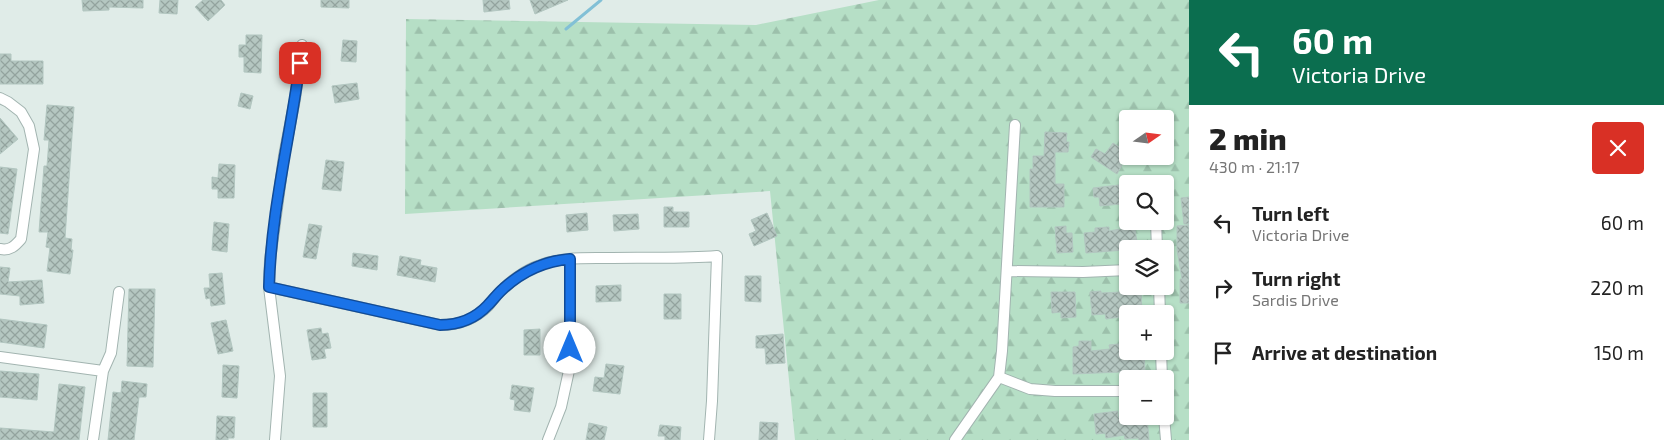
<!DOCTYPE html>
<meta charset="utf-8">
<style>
body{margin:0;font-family:"Exo 2",sans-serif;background:#f2f2f2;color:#222;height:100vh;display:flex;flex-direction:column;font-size:19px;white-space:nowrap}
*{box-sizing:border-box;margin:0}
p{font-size:16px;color:#767676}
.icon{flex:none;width:28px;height:28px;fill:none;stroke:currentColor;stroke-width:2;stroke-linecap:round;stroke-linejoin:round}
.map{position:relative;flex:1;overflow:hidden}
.sheet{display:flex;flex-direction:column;background:#fff;width:475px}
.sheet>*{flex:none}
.banner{background:#0b6e4f;color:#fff;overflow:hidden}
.needle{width:32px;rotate:76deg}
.tools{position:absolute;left:1119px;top:110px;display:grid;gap:10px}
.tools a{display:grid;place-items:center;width:55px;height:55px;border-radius:5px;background:#fff;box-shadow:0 1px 4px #0004;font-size:25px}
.pin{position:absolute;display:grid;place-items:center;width:42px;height:42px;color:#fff;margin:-21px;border-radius:10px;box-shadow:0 2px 8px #0006}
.me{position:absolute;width:55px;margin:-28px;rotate:0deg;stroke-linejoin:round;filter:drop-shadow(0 0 4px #0008)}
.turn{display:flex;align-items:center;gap:18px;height:105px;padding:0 20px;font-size:22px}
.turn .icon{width:65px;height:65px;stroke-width:2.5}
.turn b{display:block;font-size:35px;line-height:42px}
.round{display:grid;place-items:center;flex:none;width:52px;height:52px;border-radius:5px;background:#f2f2f2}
.headline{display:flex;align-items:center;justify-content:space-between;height:85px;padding:0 20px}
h1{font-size:30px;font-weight:800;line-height:38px}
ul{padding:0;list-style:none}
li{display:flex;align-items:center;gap:15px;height:65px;padding:0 20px}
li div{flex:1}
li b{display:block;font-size:19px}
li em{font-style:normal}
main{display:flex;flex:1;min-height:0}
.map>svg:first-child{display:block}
.forest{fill:url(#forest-firs);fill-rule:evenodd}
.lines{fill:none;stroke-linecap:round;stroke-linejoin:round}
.stream{stroke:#82c0d6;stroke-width:3}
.building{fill:url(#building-cross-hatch);stroke:#b2c6c0}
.minor-casing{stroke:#a2b4b0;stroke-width:12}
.minor{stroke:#fff;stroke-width:10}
.route-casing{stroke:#114b97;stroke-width:12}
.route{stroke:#1a73e8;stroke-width:9}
</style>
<main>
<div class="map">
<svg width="1189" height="440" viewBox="0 0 1189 440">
<defs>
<pattern id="forest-firs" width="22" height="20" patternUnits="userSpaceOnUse" patternTransform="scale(1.25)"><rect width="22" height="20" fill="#b6dfc6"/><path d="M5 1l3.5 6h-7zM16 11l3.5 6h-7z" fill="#9cc0ab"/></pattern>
<pattern id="building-cross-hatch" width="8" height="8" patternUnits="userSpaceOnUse" patternTransform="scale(1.25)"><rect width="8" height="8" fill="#b5c7c1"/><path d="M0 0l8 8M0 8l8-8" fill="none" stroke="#93a39e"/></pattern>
</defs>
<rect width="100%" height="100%" fill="#e0ece8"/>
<!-- forest -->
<path class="forest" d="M 879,0 L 1189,0 L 1189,440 L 795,440 L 770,191 L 405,214 L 406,19 L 756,25 ZM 1128,119 L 1165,119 L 1165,156 L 1128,156 ZM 1128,184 L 1165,184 L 1165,221 L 1128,221 ZM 1128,249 L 1165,249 L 1165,286 L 1128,286 ZM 1128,314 L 1165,314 L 1165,351 L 1128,351 ZM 1128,379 L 1165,379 L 1165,416 L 1128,416 Z"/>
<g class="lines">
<!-- stream -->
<path class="stream" d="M 566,29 L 601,0"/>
</g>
<!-- building -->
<path class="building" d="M 82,0 L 143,0 L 143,8 L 109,7 L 109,10 L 83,11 Z
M 160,0 L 178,0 L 177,14 L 159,13 Z
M 203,0 L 221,0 L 225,5 L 208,21 L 195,7 Z
M 321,0 L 349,0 L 349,8 L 321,7 Z
M 483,0 L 509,0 L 510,9 L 484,12 Z
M 530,0 L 568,0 L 535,14 Z
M 246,35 L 262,35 L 261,73 L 244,72 L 244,57 L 239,57 L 239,45 L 246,45 Z
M 343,40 L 357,41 L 356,62 L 341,61 Z
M 0,54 L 11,54 L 11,61 L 43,61 L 43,84 L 0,84 Z
M 357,83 L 359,99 L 335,103 L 332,86 Z
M 241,93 L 253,96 L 250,109 L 238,106 Z
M 47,105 L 74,107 L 65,238 L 72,239 L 71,250 L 73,250 L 70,274 L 47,271 L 50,248 L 46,247 L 48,232 L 39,232 L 44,166 L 47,166 L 49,140 L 44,140 Z
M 0,118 L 18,139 L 0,154 Z
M 1045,132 L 1067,133 L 1066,142 L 1069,142 L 1068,152 L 1055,152 L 1055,184 L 1064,184 L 1064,207 L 1030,207 L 1030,169 L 1033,169 L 1033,156 L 1044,156 Z
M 1113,143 L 1127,152 L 1119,164 L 1122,165 L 1117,174 L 1091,157 L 1096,149 L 1105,154 Z
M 326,160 L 344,162 L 341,191 L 322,189 Z
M 219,164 L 235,165 L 234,198 L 218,198 L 218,189 L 212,189 L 212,177 L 218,178 Z
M 0,167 L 17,169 L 8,234 L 0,233 Z
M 1119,185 L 1121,204 L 1100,206 L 1099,197 L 1094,197 L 1093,188 Z
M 1189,197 L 1189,224 L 1184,224 L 1181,198 Z
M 664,207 L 673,207 L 673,212 L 689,212 L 689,227 L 664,227 Z
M 587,213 L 588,230 L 567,232 L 566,215 Z
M 767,213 L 777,236 L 754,246 L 749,234 L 756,231 L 751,220 Z
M 638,214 L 639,229 L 614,231 L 613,215 Z
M 214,222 L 229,224 L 227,252 L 212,250 Z
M 1134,222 L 1138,249 L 1086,253 L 1084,233 L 1095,232 L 1095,228 L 1109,227 L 1109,231 L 1126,228 L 1125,223 Z
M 309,224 L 322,226 L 316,259 L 303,257 Z
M 1189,225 L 1189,303 L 1180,303 L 1180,279 L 1182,279 L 1177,250 L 1177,226 Z
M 1066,226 L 1066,233 L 1072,233 L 1073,252 L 1057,253 L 1055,227 Z
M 353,253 L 378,256 L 377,270 L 352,266 Z
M 400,256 L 421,260 L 420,265 L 437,268 L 435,282 L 397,275 Z
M 0,267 L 10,268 L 8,282 L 42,280 L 44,303 L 20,305 L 20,296 L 0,294 Z
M 222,273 L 225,304 L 211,306 L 210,298 L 206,299 L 204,288 L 210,288 L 209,274 Z
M 745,276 L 761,276 L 761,302 L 745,301 Z
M 621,285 L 621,301 L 596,302 L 596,286 Z
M 129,289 L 155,289 L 153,367 L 127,366 Z
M 1101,291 L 1101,293 L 1141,291 L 1142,313 L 1128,314 L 1128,316 L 1106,319 L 1105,314 L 1092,315 L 1090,292 Z
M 1051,292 L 1075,292 L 1076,317 L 1061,318 L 1061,312 L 1052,313 Z
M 664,294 L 681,294 L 681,319 L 664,319 Z
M 0,319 L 47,325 L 44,348 L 0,342 Z
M 226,320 L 233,351 L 218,354 L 211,323 Z
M 321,328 L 322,334 L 328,333 L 331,348 L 324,349 L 326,358 L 312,360 L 307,330 Z
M 540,329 L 540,355 L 524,355 L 524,330 Z
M 783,334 L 785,363 L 766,364 L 765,348 L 756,348 L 756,336 Z
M 1079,341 L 1091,341 L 1091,351 L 1110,349 L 1109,345 L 1118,344 L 1128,345 L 1128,351 L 1144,351 L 1145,371 L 1073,374 L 1073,347 L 1079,346 Z
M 606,364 L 624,366 L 620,394 L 593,391 L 595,377 L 604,378 Z
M 223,365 L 239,366 L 237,398 L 222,397 Z
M 0,371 L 39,374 L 37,400 L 0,397 Z
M 122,381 L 147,384 L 146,397 L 139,397 L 134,440 L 108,440 L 113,392 L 121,393 Z
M 59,384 L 85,387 L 79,440 L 0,440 L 0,428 L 54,432 Z
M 512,385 L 534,388 L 530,412 L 514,410 L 515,400 L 510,399 Z
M 313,393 L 327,393 L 327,427 L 313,427 Z
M 1118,411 L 1118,417 L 1147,416 L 1149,440 L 1139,440 L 1138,438 L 1125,439 L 1124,435 L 1106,438 L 1105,433 L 1096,434 L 1094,414 Z
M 217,416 L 235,417 L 234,438 L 228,438 L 228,440 L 216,440 Z
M 760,422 L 778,423 L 777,440 L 759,440 Z
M 589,423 L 607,427 L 604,440 L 586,440 Z
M 660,425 L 681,427 L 680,440 L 665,440 L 665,436 L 658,436 Z"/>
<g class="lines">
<!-- minor casing -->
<g class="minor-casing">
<path id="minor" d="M 0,98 L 8,102 L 21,112 L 29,126 L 34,149 L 21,239 C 15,246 10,251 0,249
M 1154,183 L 1154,184
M 1156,221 L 1157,249
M 1007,271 L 1083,272 L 1128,270
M 1159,286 L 1160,314
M 269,287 L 440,325 C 459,325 474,320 488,306 C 493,300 497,294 503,289 C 512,280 526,270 538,266 C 560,257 583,258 606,258 C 643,257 680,259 717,256 L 712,401 L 709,440
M 1161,351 L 1162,379
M 0,357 L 103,371
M 999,377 L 1030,389 L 1055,391 L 1128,391
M 1164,416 L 1166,440
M 93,440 L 103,371 L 111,353 L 119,292
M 275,440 L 280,376 L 269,287 L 270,260 L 284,156 L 295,99 L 302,45
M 548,440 L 561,407 L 570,366 L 570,259
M 955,440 L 999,377 L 1002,351 L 1015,125"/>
</g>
<!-- minor -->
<use href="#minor" class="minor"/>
</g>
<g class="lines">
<!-- route casing -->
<g class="route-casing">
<path id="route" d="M 300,63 C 290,138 271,211 269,287 L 440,325 C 458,325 475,319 488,305 C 493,300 498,293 504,288 C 523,271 545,261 570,259 L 570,348"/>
</g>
<!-- route -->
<use href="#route" class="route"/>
</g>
</svg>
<div class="tools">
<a><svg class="needle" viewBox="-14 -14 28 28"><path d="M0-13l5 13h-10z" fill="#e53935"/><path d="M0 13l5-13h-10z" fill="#767676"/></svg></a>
<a><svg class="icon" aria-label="search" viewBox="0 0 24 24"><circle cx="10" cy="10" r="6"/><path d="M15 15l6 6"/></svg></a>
<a><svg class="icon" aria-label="layers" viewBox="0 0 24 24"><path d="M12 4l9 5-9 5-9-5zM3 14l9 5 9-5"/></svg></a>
<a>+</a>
<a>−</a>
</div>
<div class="pin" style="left:300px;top:63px;background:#d93025"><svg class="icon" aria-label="arrive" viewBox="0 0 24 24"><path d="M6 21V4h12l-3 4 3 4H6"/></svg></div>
<svg class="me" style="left:570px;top:348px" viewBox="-20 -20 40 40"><circle r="19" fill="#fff"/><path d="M0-13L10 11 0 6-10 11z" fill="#1a73e8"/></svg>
</div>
<section class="sheet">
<div class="banner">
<div class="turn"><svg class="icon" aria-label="left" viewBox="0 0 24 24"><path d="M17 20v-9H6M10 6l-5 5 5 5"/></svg><div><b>60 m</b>Victoria Drive</div></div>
</div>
<div class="headline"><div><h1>2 min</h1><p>430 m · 21:17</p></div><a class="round" style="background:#d93025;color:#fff"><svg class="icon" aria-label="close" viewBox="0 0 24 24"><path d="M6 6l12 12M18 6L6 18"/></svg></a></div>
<ul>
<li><svg class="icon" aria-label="left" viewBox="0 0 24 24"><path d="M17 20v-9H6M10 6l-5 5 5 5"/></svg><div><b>Turn left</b><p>Victoria Drive</p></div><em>60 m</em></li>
<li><svg class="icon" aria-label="right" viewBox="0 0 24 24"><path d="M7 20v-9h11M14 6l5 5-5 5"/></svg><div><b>Turn right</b><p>Sardis Drive</p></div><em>220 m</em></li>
<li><svg class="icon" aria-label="arrive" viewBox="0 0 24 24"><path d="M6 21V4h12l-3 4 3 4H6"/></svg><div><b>Arrive at destination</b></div><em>150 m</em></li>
</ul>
</section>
</main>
